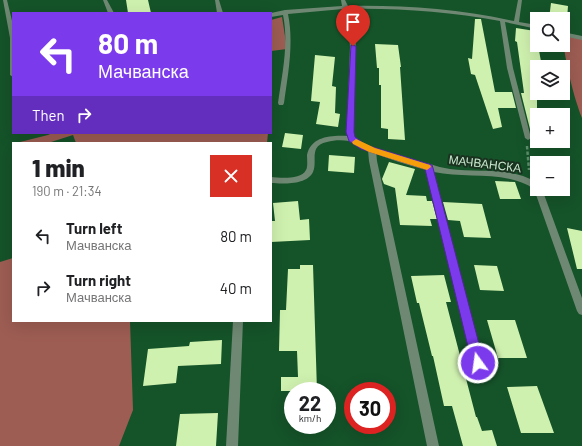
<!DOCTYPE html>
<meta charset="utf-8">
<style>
body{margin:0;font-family:Barlow,sans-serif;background:#f2f2f2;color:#202124;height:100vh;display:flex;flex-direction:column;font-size:15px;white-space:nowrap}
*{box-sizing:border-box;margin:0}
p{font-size:13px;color:#757577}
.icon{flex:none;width:22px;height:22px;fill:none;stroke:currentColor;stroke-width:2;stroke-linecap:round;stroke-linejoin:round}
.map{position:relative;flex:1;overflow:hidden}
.details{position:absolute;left:12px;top:142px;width:260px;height:180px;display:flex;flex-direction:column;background:#fff;border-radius:0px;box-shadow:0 4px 16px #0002}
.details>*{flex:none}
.hud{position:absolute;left:12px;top:12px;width:260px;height:122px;border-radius:0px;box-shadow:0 4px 16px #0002;background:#7c3aed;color:#fff;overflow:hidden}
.fabs{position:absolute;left:530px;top:12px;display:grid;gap:8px}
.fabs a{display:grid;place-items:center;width:40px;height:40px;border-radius:0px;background:#fff;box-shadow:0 4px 16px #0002;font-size:20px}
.speed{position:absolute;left:284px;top:382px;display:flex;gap:8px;font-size:20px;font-weight:700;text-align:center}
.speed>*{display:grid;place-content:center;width:52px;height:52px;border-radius:50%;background:#fff;box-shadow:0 4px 16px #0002;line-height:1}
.speed small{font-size:10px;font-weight:400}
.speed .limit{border:6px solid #d22;background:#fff;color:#111}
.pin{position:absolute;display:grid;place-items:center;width:34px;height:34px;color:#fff;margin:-41px -17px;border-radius:50% 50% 50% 0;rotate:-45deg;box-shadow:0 0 4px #0007}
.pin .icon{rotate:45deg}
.me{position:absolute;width:44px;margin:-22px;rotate:346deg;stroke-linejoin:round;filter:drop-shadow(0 0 3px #0008)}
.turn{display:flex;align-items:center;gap:14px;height:84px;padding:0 20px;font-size:18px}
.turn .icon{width:52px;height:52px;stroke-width:2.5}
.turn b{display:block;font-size:28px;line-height:34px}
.then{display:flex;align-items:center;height:38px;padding:0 20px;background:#0003;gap:8px;font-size:15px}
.round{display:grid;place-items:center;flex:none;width:42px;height:42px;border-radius:0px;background:#f2f2f2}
.summary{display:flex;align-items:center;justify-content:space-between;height:68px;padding:0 20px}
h1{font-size:24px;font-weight:800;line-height:30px}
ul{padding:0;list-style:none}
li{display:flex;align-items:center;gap:12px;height:52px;padding:0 20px}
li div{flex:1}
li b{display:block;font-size:15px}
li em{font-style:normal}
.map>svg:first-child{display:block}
.green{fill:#9d5d53}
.building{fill:#cff1af}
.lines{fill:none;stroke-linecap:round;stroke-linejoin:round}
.path{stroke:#5e8f6c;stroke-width:2.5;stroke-dasharray:3.5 2;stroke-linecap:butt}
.lane{fill:#6f8873;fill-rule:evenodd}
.street{fill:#6f8873;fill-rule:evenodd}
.route{fill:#7c3aed;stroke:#51269a}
.slow{fill:#f59e0b}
.labels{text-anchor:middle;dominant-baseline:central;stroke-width:4;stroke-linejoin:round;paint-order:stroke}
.street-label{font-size:12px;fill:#c8e6cd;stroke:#1a3320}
</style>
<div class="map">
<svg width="582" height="446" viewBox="0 0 582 446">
<rect width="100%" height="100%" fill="#155329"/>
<!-- green -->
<path class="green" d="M 282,17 L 287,49 L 271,51 L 271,20 Z
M 563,34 L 582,38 L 582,118 C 574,98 563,55 563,34 Z
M 52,133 L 268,133 L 267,143 L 76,143 L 73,135 L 48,143 L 16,143 L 48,135 Z
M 13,258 L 13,321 L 130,321 L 133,410 L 119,446 L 0,446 L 0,262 Z"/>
<!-- building -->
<path class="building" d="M 126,0 L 148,0 L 151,13 L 128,13 Z
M 551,3 L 568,6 L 567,19 L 549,19 Z
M 475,19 L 481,19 L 495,92 L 512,92 L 516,108 L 498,108 L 502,127 L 493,129 L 475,75 L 471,74 L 468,58 L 472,59 Z
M 516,28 L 535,31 L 534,43 L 538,45 L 542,67 L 537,67 L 537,128 L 530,129 L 521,93 L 524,93 L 517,42 L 515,41 Z
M 375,44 L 398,45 L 401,67 L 400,67 L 405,140 L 388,139 L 388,129 L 381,128 L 381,85 L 379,85 L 379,68 L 377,68 Z
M 315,55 L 335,57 L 332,86 L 336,87 L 335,113 L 340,114 L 338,127 L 316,124 L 320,102 L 311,101 Z
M 285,133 L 303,135 L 301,149 L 282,147 Z
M 329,155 L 355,157 L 354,173 L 328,171 Z
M 389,162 L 415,169 L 406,195 L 426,196 L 427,201 L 432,201 L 437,219 L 430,219 L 432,226 L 400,225 L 395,188 L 384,184 L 382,179 Z
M 495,181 L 515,182 L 521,199 L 500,199 Z
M 298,201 L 300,220 L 309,219 L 310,240 L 271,242 L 271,221 L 275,221 L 273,203 Z
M 443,202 L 482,204 L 491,238 L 464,237 L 460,221 L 448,220 Z
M 567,228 L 582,231 L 582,269 L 577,269 Z
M 300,265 L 313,265 L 317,391 L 281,391 L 281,377 L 298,377 L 297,351 L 279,351 L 280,310 L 286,310 L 288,269 L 300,269 Z
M 474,265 L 497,266 L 504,291 L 480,290 Z
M 444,275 L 451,302 L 446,302 L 476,417 L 477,417 L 482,431 L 492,430 L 497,446 L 463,446 L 452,406 L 444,406 L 433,356 L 432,356 L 419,303 L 417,303 L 411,276 Z
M 487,320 L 515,320 L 527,358 L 498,358 Z
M 222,340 L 221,364 L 178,366 L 176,383 L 143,386 L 148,349 L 189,346 L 190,342 Z
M 537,386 L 554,433 L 521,433 L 507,387 Z
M 218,413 L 216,446 L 176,446 L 180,414 Z"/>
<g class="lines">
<!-- path -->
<path class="path" d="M 527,146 L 529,170"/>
<!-- lane -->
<path class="lane" d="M 372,147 L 376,150 L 377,161 L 439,446 L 427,446 L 369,161 L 368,150 Z"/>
<!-- street -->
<path class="street" d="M 3,0 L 7,0 L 13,25 L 13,77 L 10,75 L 10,38 Z
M 103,0 L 107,0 L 114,13 L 108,13 Z
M 215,0 L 219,0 L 223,13 L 217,13 Z
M 341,0 L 345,0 L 348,6 C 403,5 459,9 514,21 L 518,0 L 522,0 L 519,22 L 537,25 L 537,29 L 505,22 L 513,68 L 531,138 L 528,140 L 525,138 L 507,68 L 500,21 C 449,12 399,8 349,9 L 354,24 L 356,47 L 353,132 L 355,138 C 377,152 404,159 430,164 C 436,166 443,168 450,169 C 478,173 512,166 537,183 L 537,189 L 542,189 L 582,298 L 582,315 L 579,314 L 577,311 L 534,189 C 507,170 466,179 434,172 L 487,378 L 486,382 L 482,383 L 478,382 L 477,378 L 426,170 C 407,165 389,159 371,152 C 364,149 355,142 349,141 C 342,140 334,140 327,142 C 308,146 318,161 313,172 C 307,185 283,184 271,183 L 271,177 C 280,178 301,180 306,170 C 308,167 307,159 307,155 C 311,136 332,135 348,136 L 347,132 L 350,47 L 348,24 L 343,9 L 288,14 C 294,43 288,74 284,103 L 283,105 L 279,105 L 278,103 C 282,74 289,44 283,15 L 271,17 L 271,13 L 285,10 L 342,6 Z
M 563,32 L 582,36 L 582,40 L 563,36 Z
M 233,321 L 243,321 L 238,446 L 226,446 Z"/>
</g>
<!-- route -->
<path class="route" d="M 351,45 L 356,46 L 354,132 L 355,137 L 366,145 L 432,165 L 433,168 L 484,363 L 482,367 L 478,368 L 474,367 L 472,363 L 425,169 L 361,149 L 349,141 L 346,132 Z"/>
<!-- slow -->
<path class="slow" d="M 356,139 L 375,148 L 430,165 L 431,167 L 427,170 L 369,152 L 353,144 L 352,142 Z"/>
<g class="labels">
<!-- street labels -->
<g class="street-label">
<text transform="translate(485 163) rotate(7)">МАЧВАНСКА</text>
</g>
</g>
</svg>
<div class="fabs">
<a><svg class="icon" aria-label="search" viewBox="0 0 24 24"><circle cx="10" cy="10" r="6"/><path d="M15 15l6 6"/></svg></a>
<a><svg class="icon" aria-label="layers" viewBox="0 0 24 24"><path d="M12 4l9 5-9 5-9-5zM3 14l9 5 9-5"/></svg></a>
<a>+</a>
<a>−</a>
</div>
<div class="speed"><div>22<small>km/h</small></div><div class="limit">30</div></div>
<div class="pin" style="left:353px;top:46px;background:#d93025"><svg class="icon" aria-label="arrive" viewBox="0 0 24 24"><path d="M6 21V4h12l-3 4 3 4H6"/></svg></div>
<svg class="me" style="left:478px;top:363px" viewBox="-20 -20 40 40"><circle r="17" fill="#7c3aed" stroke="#fff" stroke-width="3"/><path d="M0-11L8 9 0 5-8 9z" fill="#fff"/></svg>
<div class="hud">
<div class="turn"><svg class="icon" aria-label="left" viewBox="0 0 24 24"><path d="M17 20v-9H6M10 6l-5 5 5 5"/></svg><div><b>80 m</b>Мачванска</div></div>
<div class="then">Then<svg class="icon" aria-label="right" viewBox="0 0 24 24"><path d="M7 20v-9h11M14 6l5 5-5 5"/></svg></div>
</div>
<section class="details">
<div class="summary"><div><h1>1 min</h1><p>190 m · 21:34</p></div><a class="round" style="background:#d93025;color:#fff"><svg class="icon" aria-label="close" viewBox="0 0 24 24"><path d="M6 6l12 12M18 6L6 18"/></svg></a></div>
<ul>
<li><svg class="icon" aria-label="left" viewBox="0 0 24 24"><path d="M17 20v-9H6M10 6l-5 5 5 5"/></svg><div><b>Turn left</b><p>Мачванска</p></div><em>80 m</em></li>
<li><svg class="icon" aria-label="right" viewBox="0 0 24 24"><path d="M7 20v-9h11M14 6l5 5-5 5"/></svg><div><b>Turn right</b><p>Мачванска</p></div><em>40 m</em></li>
</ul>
</section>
</div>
